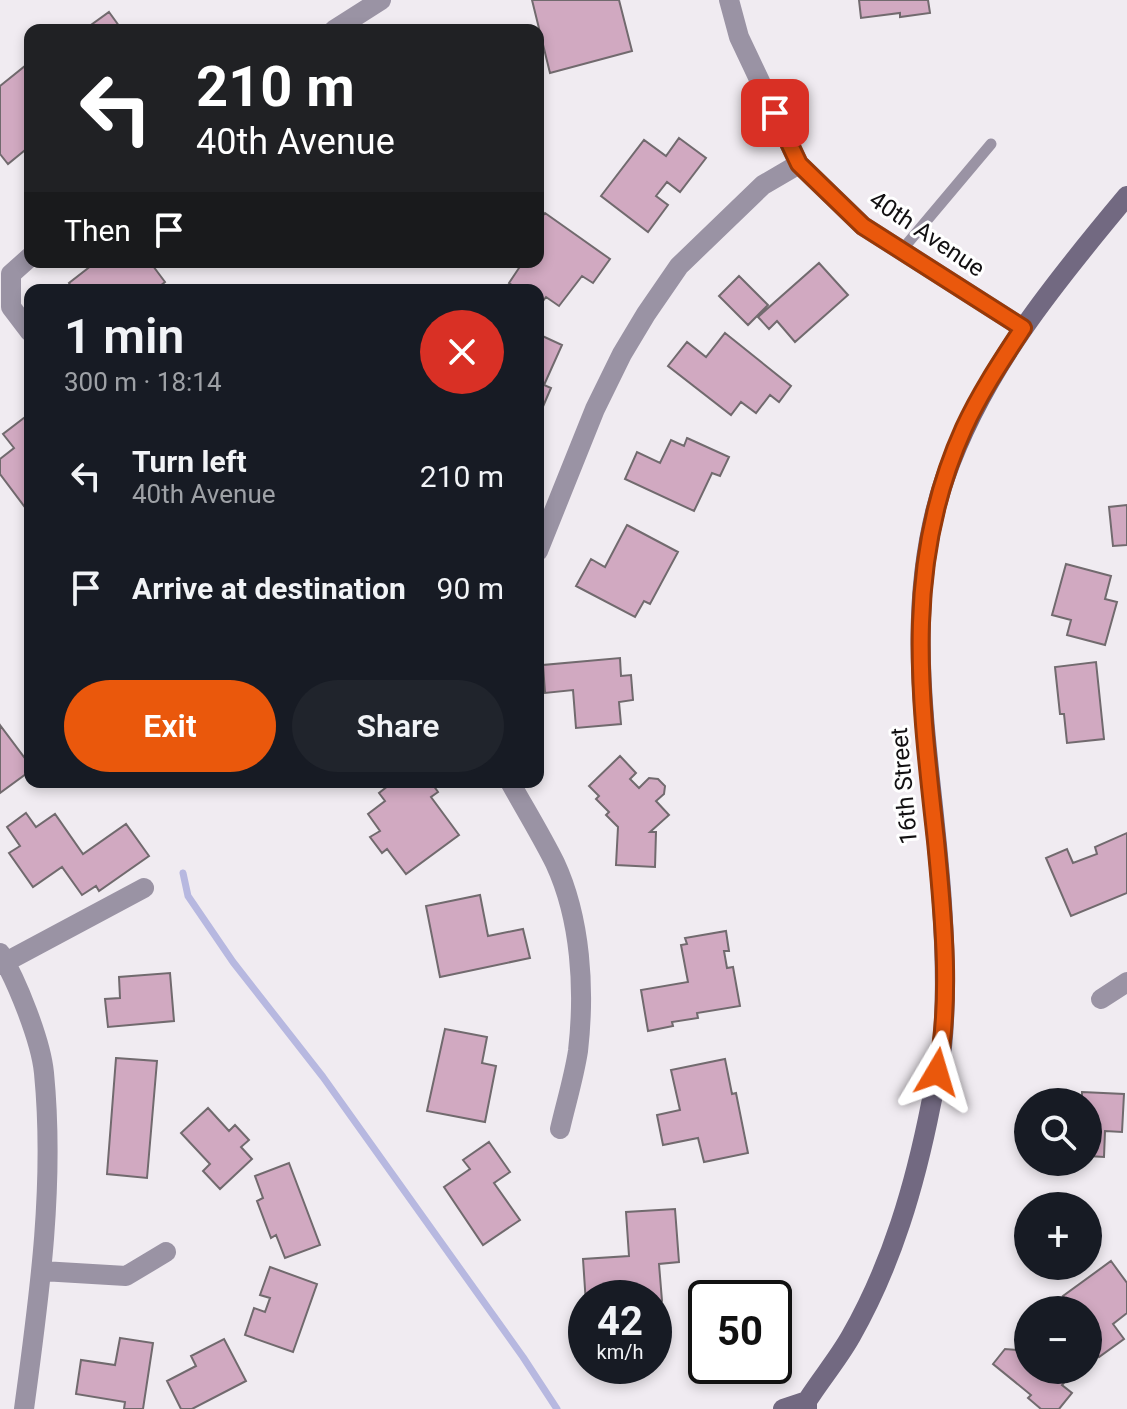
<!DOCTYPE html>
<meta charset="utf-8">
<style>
body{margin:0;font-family:Roboto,sans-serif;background:#20242c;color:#f1f3f6;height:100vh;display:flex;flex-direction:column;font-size:30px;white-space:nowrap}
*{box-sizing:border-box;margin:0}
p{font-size:26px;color:#9ea1a6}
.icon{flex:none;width:44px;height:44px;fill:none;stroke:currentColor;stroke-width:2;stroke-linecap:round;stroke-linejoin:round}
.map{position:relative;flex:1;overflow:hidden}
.panel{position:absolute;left:24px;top:284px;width:520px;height:504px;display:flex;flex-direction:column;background:#171b24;border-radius:16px;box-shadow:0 4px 12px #0003}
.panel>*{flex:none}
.guide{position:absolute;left:24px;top:24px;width:520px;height:244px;border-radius:16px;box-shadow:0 4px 12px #0003;background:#202124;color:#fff;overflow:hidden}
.controls{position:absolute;left:1014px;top:1088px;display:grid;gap:16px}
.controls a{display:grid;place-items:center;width:88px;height:88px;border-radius:50%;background:#171b24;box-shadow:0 4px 12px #0003;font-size:40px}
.speed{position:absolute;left:568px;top:1280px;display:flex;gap:16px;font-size:40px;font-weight:700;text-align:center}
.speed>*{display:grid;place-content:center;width:104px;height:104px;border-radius:50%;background:#171b24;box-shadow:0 4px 12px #0003;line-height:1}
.speed small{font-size:20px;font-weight:400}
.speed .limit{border:4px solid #111;border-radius:12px;background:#fff;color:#111}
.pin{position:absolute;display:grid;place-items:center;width:68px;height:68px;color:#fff;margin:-34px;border-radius:16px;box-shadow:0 4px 12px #0006}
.me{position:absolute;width:88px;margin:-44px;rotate:7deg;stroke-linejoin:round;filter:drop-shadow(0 0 6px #0008)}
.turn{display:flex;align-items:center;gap:28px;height:168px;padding:0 40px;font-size:36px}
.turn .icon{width:104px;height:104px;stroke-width:2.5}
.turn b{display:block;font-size:56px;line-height:68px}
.then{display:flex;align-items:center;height:76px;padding:0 40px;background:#0003;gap:16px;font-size:30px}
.round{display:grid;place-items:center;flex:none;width:84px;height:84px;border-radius:42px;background:#20242c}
.headline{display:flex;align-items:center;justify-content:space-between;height:136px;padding:0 40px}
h1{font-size:48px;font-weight:600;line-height:60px}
.action{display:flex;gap:16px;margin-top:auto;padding:16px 40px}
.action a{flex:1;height:92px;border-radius:48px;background:#ea580c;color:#fff;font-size:32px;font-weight:600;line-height:92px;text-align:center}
.action a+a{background:#20242c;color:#f1f3f6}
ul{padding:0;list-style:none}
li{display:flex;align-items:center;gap:24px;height:112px;padding:0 40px}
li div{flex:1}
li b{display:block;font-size:30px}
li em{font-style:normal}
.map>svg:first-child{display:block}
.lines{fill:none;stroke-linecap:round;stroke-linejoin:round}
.stream{stroke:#b7b8e0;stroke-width:7}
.building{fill:#d1a9c1;stroke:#716a6e;stroke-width:2}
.lane{stroke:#9a93a4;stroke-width:11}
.street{stroke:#9a93a4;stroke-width:20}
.secondary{stroke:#726981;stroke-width:20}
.route-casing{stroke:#983908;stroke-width:20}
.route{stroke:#ea580c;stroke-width:14}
.labels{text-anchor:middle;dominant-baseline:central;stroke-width:6;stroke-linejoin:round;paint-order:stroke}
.street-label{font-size:24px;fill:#121012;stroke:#fff}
</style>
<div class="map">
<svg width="1127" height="1409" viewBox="0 0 1127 1409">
<rect width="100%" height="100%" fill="#f0ebf1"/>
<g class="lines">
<!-- stream -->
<path class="stream" d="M 183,873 L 188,896 L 233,962 L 323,1077 L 523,1357 L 557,1409"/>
</g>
<!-- building -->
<path class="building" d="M 532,0 L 619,0 L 632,51 L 550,73 Z
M 859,0 L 928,0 L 930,13 L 900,17 L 900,13 L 861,18 Z
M 109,12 L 122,30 L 84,30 Z
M 25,66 L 30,72 L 30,146 L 8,164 L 0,154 L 0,86 Z
M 679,138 L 706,158 L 680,192 L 667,182 L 656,196 L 668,205 L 648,232 L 601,196 L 644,140 L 666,156 Z
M 545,213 L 610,259 L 593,283 L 582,276 L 559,306 L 546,297 L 540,305 L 538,290 L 519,290 L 509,283 L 523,262 L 538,262 L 538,222 Z
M 96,262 L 150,262 L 165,282 L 155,290 L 74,290 L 69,283 Z
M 819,263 L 848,295 L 795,342 L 777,321 L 769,329 L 758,317 Z
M 739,276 L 768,305 L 748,325 L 719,296 Z
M 725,333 L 791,386 L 779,402 L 770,395 L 756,413 L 741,402 L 731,415 L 668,366 L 687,342 L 706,357 Z
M 538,334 L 562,345 L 544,385 L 551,388 L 538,418 Z
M 29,414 L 30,415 L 30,514 L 0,474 L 0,459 L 14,448 L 3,434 Z
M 687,438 L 729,457 L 720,476 L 712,473 L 694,511 L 625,479 L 637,452 L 660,463 L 671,440 L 684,446 Z
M 1127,505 L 1127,545 L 1113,546 L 1109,507 Z
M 627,525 L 678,552 L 650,604 L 644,601 L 635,617 L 576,586 L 591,559 L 605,567 Z
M 1066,564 L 1111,576 L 1105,599 L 1117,602 L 1105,645 L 1067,635 L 1071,620 L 1052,615 Z
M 620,658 L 621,676 L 631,675 L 633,700 L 619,702 L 621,724 L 576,728 L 573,690 L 545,693 L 543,665 Z
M 1096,662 L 1104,739 L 1067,743 L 1064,714 L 1060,714 L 1055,667 Z
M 0,725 L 30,765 L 30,771 L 0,793 Z
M 620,756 L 636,773 L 630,779 L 639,788 L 649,778 L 658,779 L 665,786 L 664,794 L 656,801 L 669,815 L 650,832 L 656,832 L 655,867 L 616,865 L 618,827 L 606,815 L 609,812 L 596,799 L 599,796 L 589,786 Z
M 393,782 L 431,782 L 438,792 L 431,797 L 459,835 L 406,874 L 387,849 L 382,853 L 370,837 L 380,831 L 368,814 L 385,801 L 379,793 Z
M 26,813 L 36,827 L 55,814 L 83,854 L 126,824 L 149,856 L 99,891 L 96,886 L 82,895 L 62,867 L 33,887 L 9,853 L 20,846 L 7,827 Z
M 1127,833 L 1127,893 L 1071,916 L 1046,858 L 1067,849 L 1073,863 L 1097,854 L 1095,847 Z
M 480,895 L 488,936 L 523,929 L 530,958 L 440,977 L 426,906 Z
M 726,931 L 729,951 L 724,951 L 727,968 L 733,967 L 740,1006 L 697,1013 L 698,1018 L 672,1022 L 673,1026 L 648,1031 L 641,990 L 688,982 L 681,945 L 687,944 L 685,938 Z
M 170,973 L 174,1021 L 108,1027 L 105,999 L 120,998 L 119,977 Z
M 445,1029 L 487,1037 L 482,1063 L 496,1066 L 485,1122 L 427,1111 Z
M 116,1058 L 157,1061 L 147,1178 L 107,1174 Z
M 725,1059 L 732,1094 L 736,1093 L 748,1153 L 704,1162 L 698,1138 L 663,1145 L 657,1115 L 680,1110 L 671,1070 Z
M 1082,1092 L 1124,1094 L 1122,1132 L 1105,1131 L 1104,1157 L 1088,1156 L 1088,1102 L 1060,1102 L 1060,1100 L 1082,1101 Z
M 208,1108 L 229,1131 L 235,1125 L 249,1140 L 241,1147 L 252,1159 L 220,1189 L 203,1171 L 210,1164 L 181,1133 Z
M 489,1142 L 510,1172 L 494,1183 L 520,1220 L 483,1245 L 444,1187 L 470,1169 L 463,1160 Z
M 289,1163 L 320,1245 L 285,1258 L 276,1235 L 271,1238 L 257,1201 L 263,1198 L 255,1176 Z
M 675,1209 L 679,1262 L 659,1264 L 662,1301 L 654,1302 L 654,1298 L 586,1298 L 586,1304 L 583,1259 L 629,1256 L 626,1212 Z
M 1111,1261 L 1127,1283 L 1127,1313 L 1113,1324 L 1124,1339 L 1099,1357 L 1088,1341 L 1088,1310 L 1073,1310 L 1063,1296 Z
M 270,1267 L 317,1284 L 293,1352 L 245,1335 L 254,1308 L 265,1312 L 270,1298 L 260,1295 Z
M 120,1338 L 153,1343 L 143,1409 L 124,1409 L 125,1402 L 76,1394 L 81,1360 L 115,1365 Z
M 224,1339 L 246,1381 L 192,1409 L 181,1409 L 167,1381 L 196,1366 L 191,1356 Z
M 1025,1339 L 1028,1342 L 1028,1370 L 1075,1370 L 1062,1385 L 1072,1393 L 1059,1409 L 1041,1409 L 1028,1398 L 1031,1395 L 993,1364 L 1005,1349 L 1017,1350 Z"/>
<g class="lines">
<!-- lane -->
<path class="lane" d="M 901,251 L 991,144"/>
<!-- street -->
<path class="street" d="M 729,0 L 739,37 L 799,164 L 863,226 L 1023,328
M 334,30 L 381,0
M 30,257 L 11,274 L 11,307 L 30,332
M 538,551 L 595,409 L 622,354 L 646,314 L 679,266 L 763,185 L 799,164
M 510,782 C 525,809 541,835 555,863 C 581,919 585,990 578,1051 C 574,1077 566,1103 560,1129
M 0,953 C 17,981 41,1041 44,1073 C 55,1186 39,1298 24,1409
M 0,965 L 144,888
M 1101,999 L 1127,982
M 42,1271 L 126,1276 L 166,1252"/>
<!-- secondary -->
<path class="secondary" d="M 783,1409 L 807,1401
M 807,1409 L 807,1401 C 821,1379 838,1359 851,1336 C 892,1264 915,1185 931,1104 C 935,1085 940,1066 942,1047 C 947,1000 945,950 942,904 C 933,761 897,619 945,478 C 982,371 1055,282 1127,196"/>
</g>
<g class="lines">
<!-- route casing -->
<g class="route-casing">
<path id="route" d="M 775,113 L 799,164 L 863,226 L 1023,328 C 1002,360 980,393 964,428 C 902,565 920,697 936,841 C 943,914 952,1000 937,1072"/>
</g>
<!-- route -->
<use href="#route" class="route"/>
</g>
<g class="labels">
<!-- street labels -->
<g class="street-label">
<text transform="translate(927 234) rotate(34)">40th Avenue</text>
<text transform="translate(904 786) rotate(-95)">16th Street</text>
</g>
</g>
</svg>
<div class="controls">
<a><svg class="icon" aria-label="search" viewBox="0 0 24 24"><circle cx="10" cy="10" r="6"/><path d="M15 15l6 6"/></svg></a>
<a>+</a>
<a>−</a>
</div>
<div class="speed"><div>42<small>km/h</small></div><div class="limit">50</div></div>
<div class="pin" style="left:775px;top:113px;background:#d93025"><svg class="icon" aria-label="arrive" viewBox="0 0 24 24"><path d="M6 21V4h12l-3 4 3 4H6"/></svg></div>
<svg class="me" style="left:937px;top:1072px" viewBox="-20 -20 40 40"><path d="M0-17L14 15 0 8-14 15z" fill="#ea580c" stroke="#fff" stroke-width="4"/></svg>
<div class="guide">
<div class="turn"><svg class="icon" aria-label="left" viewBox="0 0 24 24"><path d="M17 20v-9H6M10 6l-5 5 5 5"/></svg><div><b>210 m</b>40th Avenue</div></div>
<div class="then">Then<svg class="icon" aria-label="arrive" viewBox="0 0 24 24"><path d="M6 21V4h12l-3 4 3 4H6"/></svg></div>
</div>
<section class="panel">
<div class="headline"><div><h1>1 min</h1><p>300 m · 18:14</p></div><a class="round" style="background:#d93025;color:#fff"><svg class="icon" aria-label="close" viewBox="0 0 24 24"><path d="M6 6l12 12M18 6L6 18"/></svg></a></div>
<ul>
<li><svg class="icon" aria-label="left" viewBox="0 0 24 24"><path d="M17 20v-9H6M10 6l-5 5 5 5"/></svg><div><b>Turn left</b><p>40th Avenue</p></div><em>210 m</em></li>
<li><svg class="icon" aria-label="arrive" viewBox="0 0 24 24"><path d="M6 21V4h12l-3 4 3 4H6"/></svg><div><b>Arrive at destination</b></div><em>90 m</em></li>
</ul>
<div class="action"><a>Exit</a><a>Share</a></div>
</section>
</div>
